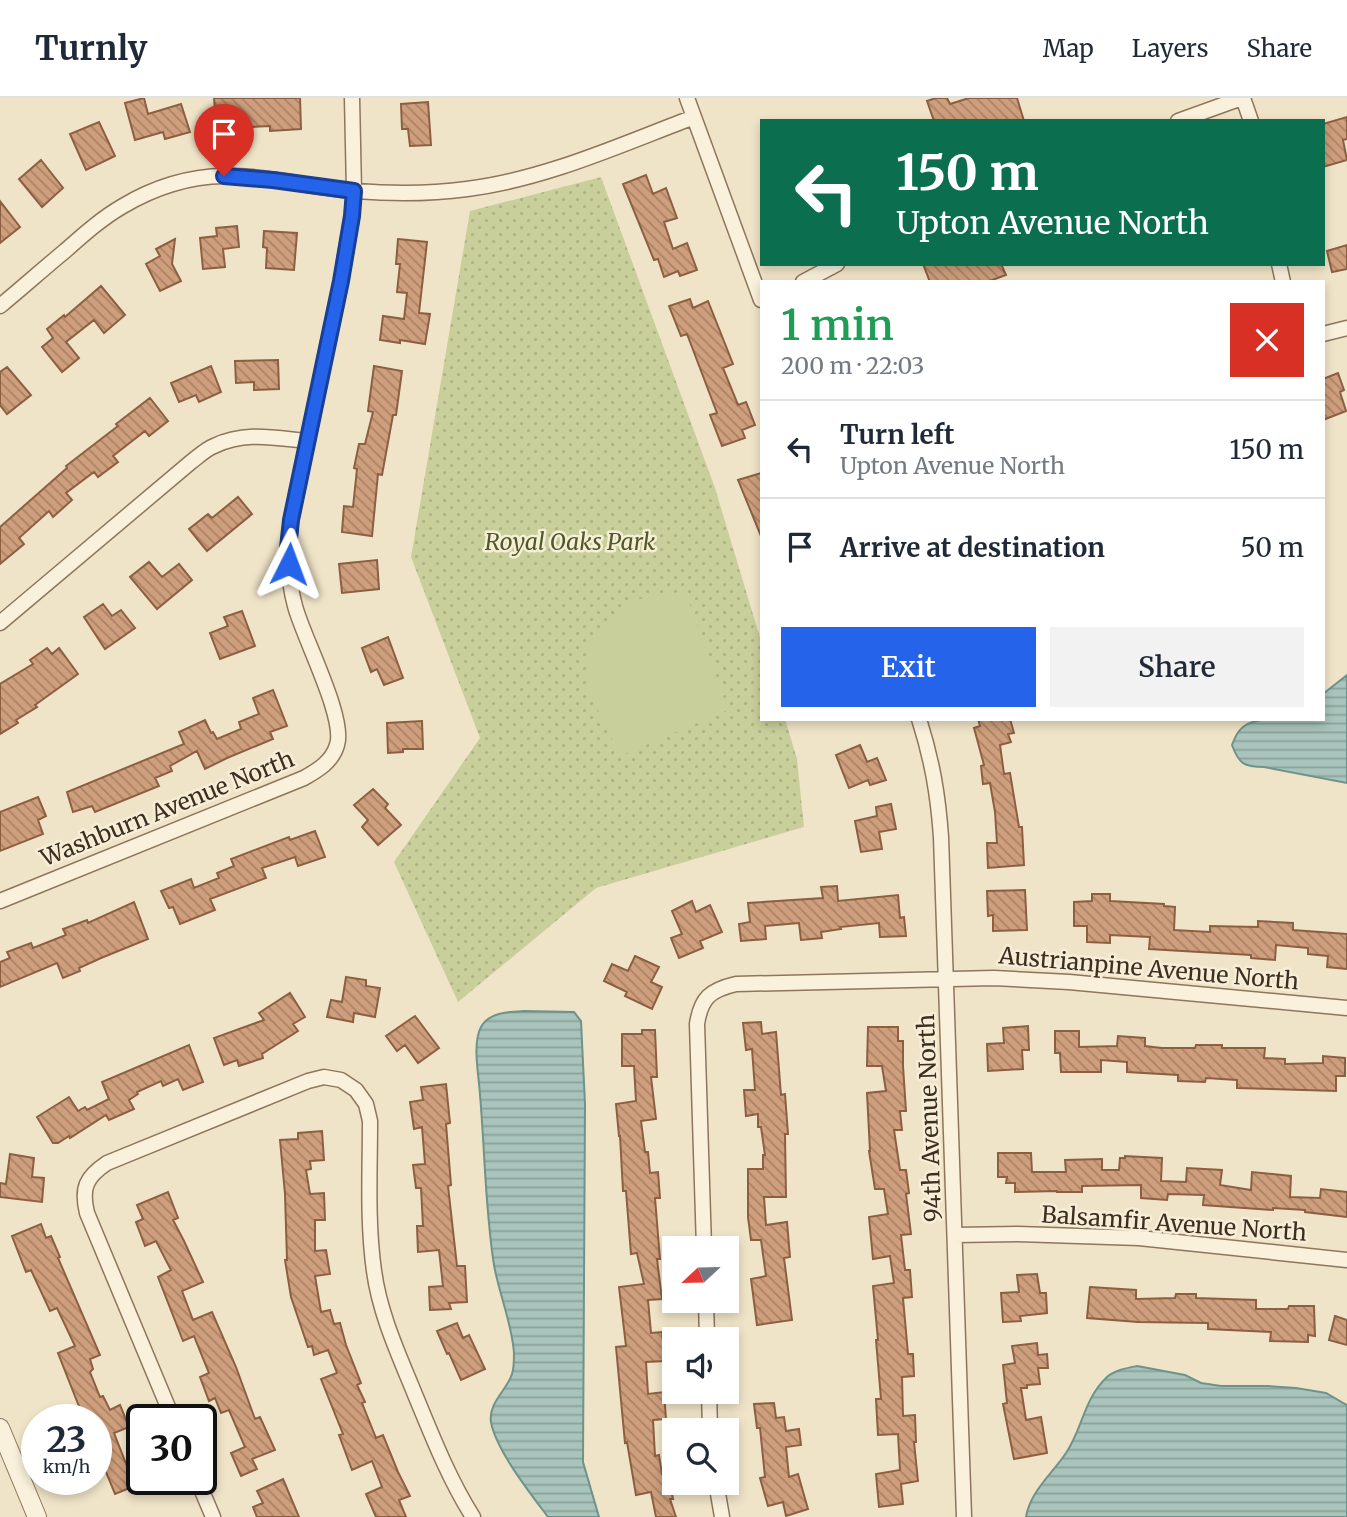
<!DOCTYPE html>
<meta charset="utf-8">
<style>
body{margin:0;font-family:Merriweather,serif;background:#f2f2f3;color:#1f2937;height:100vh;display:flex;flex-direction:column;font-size:26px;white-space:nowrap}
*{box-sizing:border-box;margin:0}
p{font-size:23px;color:#747a83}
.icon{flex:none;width:38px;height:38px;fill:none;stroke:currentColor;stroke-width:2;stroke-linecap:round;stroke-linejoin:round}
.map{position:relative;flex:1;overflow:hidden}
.panel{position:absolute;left:760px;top:182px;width:565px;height:441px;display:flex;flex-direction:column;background:#fff;border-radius:0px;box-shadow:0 4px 10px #0003}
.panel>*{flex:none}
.guide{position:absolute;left:760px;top:21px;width:565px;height:147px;border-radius:0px;box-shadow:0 4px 10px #0003;background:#0b6e4f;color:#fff;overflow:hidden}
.needle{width:46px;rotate:248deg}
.fabs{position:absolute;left:662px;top:1138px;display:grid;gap:14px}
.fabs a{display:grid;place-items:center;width:77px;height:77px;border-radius:0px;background:#fff;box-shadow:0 4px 10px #0003;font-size:35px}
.speed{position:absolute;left:21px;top:1306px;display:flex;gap:14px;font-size:35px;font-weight:700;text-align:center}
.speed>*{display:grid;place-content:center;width:91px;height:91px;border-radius:50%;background:#fff;box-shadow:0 4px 10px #0003;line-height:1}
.speed small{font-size:18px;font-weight:400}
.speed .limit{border:4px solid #111;border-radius:10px;background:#fff;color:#111}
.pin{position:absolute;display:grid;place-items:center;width:60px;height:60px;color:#fff;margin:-72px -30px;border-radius:50% 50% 50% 0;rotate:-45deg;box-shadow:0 0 7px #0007}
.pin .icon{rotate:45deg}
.me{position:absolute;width:77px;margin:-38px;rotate:3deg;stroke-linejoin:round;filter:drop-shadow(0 0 5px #0008)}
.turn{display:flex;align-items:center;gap:24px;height:147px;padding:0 21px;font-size:32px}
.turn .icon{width:91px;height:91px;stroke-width:2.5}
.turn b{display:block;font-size:49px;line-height:60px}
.round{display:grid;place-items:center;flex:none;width:74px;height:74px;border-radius:0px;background:#f2f2f3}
.summary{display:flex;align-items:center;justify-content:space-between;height:119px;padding:0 21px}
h1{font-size:42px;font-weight:600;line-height:52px;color:#1e9e55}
.action{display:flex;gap:14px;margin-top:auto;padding:14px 21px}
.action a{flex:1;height:80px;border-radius:0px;background:#2563eb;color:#fff;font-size:28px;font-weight:600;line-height:80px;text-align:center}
.action a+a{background:#f2f2f3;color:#1f2937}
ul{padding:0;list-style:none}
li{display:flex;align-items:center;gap:21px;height:98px;padding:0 21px;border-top:2px solid #e0e1e3}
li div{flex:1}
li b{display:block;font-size:26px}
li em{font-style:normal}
header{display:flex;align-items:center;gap:42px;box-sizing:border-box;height:98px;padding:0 35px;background:#fff;border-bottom:2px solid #e0e1e3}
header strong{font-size:33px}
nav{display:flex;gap:38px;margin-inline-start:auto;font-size:24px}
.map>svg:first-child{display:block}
.park{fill:url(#park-dots)}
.pitch{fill:#c9cf9b}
.water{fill:url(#water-rules);stroke:#6f938a;stroke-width:2}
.building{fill:url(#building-back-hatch);stroke:#8d5f41;stroke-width:2}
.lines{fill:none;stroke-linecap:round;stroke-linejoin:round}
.minor-casing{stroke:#8d765c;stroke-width:17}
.tertiary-casing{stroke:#8d765c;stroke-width:20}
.minor{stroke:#faf1dc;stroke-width:14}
.tertiary{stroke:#faf1dc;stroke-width:18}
.route-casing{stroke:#184099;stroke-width:18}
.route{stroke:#2563eb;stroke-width:12}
.labels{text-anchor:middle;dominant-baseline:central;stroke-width:5;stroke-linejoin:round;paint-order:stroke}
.park-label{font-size:23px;font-style:italic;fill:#4d5a26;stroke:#f7eed8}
.street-label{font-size:23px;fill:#3d2e20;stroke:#f7eed8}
</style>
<header>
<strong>Turnly</strong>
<nav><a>Map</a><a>Layers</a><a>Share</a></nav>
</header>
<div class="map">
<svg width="1347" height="1419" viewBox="0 0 1347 1419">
<defs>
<pattern id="park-dots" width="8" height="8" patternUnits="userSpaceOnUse" patternTransform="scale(1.75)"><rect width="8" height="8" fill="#c9cf9b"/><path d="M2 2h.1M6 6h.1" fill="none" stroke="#aeb285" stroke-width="1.8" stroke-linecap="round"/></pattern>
<pattern id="water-rules" width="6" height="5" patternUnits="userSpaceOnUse" patternTransform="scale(1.75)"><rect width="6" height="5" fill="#a9c4bc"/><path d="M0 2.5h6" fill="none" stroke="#8ba098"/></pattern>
<pattern id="building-back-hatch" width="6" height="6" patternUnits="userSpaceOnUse" patternTransform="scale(1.75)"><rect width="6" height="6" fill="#cf9f7d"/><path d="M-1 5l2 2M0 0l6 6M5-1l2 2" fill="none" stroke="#a98266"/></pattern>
</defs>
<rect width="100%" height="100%" fill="#f0e4c8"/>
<!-- park -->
<path class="park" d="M 601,79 L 715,390 L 761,543 L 761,621 L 785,621 L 797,661 L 804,729 L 596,790 L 458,904 L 394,764 L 480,640 L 411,459 L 470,113 Z"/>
<!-- pitch -->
<path class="pitch" d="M 685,493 L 728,612 L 620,658 L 590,596 L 589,544 L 635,502 Z"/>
<!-- water -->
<path class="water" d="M 1347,577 L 1347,685 L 1264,669 C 1244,669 1239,666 1232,647 C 1234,642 1236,636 1240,632 C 1253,615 1303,621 1323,621 L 1323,596 Z
M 524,913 L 574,914 L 581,923 L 585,1006 L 583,1364 L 599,1419 L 548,1419 C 530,1395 496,1352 491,1324 C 488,1305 507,1292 512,1276 C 514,1270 514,1261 514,1255 C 512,1225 499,1196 494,1167 C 485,1110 485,1054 480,997 C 479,978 472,946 481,929 C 489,914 509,914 524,913 Z
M 1137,1268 L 1185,1277 L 1201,1285 L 1221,1288 L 1268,1288 L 1296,1290 L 1326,1295 L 1345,1306 L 1347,1307 L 1347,1419 L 1026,1419 C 1030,1394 1052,1376 1066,1355 C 1083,1330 1083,1302 1107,1279 C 1115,1272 1127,1270 1137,1268 Z"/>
<!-- building -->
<path class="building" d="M 144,0 L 148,16 L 181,6 L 190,34 L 165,41 L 163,34 L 135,42 L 125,5 Z
M 214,0 L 300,0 L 301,31 L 270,33 L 270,28 L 232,30 L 231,23 L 216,24 Z
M 936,0 L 947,0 L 950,6 L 969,0 L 1017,0 L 1024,23 L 934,23 L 927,3 Z
M 428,4 L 431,47 L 410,48 L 408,31 L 402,31 L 401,6 Z
M 1347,19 L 1347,41 L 1343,42 L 1347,62 L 1323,69 L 1323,26 Z
M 99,24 L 115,58 L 86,72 L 70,36 Z
M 41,62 L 63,90 L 42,109 L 19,81 Z
M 646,77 L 653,96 L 666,90 L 677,120 L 664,124 L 673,151 L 687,145 L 697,172 L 680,178 L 678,173 L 664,179 L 658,161 L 654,162 L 623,86 Z
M 0,103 L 20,129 L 0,145 Z
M 237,128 L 239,149 L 223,151 L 225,169 L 203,171 L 200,140 L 217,138 L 216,130 Z
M 264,133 L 297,135 L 294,172 L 266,170 L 267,150 L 263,149 Z
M 175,141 L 172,166 L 181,183 L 160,193 L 146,166 L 160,158 L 156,151 Z
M 398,141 L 427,144 L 419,215 L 430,216 L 425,246 L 400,242 L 400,245 L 380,242 L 383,218 L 404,221 L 407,195 L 397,194 L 400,166 L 396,166 Z
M 1347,147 L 1347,171 L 1332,174 L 1327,153 Z
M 923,166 L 1001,166 L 1006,177 L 987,184 L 930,184 Z
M 101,188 L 125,217 L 104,235 L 94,222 L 66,244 L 79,260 L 62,274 L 42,249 L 53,240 L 47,231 L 64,217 L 65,219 Z
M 690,201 L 693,210 L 708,203 L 733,266 L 723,270 L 738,307 L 746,304 L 755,327 L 742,332 L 745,340 L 722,348 L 710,317 L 717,315 L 687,236 L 681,238 L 669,208 Z
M 278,262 L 279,291 L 254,292 L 254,284 L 236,285 L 235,263 Z
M 211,268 L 221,294 L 199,304 L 196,297 L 179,304 L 171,285 Z
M 374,268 L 402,273 L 396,317 L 393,317 L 382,377 L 378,376 L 372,438 L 342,434 L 344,408 L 353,409 L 357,371 L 354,370 L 359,346 L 365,346 L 373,314 L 368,313 Z
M 7,269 L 31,297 L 7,316 L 0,307 L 0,274 Z
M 1338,275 L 1344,292 L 1340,294 L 1346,313 L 1323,322 L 1323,281 Z
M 150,300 L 168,323 L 149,338 L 145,333 L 113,358 L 118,364 L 98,379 L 94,374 L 66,395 L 72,402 L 53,419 L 49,413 L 19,440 L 24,446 L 0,466 L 0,429 L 67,370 L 66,368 L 118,328 L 116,326 Z
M 761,375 L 761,438 L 738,382 Z
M 238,399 L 252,416 L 207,453 L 189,431 L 208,416 L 212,420 Z
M 377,462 L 379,491 L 342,495 L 339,466 Z
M 149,464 L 162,479 L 179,466 L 192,482 L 157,511 L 130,479 Z
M 103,506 L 112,518 L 121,512 L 135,530 L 105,551 L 84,519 Z
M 242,513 L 255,548 L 220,561 L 210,535 L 228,528 L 224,519 Z
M 388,539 L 403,580 L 384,587 L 377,571 L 371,574 L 362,550 Z
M 47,550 L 52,556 L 59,550 L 78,576 L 35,607 L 37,609 L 16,622 L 18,625 L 0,636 L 0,586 L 33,566 L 30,562 Z
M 273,592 L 287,628 L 270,634 L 273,641 L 227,660 L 205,671 L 197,653 L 170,668 L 172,673 L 155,680 L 159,688 L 95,714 L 92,708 L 73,714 L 67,694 L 184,646 L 179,634 L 205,622 L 211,635 L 213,634 L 217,641 L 241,631 L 239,624 L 259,616 L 253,600 Z
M 978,621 L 1010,621 L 1014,635 L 1008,636 L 1011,644 L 1000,647 L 1004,676 L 1010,675 L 1019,729 L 1022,729 L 1024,767 L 988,770 L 987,745 L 997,745 L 995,714 L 990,685 L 983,686 L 981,668 L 984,667 L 974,630 L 980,628 Z
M 422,623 L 423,651 L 403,651 L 403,654 L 388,655 L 387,625 Z
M 860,647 L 867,664 L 877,660 L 886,682 L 870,687 L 868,682 L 849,690 L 836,657 Z
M 373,691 L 388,706 L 385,710 L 401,727 L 378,747 L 362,729 L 368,722 L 354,707 Z
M 38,699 L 46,718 L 38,722 L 43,736 L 0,753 L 0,714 Z
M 891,706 L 896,731 L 879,734 L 882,751 L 861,754 L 855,723 L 877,718 L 876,709 Z
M 315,733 L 325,759 L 298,768 L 295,759 L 262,770 L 266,780 L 210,801 L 215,812 L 180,826 L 173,809 L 169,810 L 161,793 L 191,781 L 194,790 L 219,780 L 217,775 L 234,768 L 231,761 L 289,739 L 290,742 Z
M 837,788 L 838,803 L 898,797 L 900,820 L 904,819 L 906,838 L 880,839 L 879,825 L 840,829 L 841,831 L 821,834 L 822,840 L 801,842 L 799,825 L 765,828 L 766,841 L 741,843 L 739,826 L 750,824 L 748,805 L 823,800 L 821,789 Z
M 1025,792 L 1027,832 L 993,833 L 993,817 L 988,818 L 987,793 Z
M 1092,796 L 1110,796 L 1110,803 L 1164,806 L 1164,808 L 1175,809 L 1174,832 L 1210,834 L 1210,828 L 1258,829 L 1258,823 L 1293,825 L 1293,832 L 1347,836 L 1347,871 L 1327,869 L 1328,858 L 1308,856 L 1308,850 L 1276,847 L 1275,862 L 1251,860 L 1251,857 L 1149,851 L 1150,839 L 1110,837 L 1110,845 L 1087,844 L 1087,828 L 1074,828 L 1074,804 L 1092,803 Z
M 692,803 L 696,814 L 710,807 L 722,834 L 700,843 L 703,850 L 679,860 L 671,840 L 682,836 L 672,813 Z
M 134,804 L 148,841 L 101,860 L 79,870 L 80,873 L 63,880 L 57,865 L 0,889 L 0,864 L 10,860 L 7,854 L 31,845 L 33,850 L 66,837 L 63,831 L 87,822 L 88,825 Z
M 635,858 L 659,869 L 651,884 L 662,889 L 652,911 L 625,898 L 627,894 L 604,883 L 612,866 L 628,873 Z
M 346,879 L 366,882 L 366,888 L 380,890 L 375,919 L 354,915 L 353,924 L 327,919 L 331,902 L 342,904 Z
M 290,895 L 305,919 L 293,926 L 298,933 L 262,956 L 263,960 L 239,968 L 237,962 L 224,967 L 214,940 L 264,922 L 259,915 Z
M 415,918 L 439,950 L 418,965 L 405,947 L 397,953 L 386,938 Z
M 761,924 L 762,936 L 776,934 L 781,997 L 785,996 L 788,1036 L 785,1036 L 786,1099 L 764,1099 L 766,1127 L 787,1124 L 790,1159 L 784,1160 L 792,1222 L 757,1227 L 751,1181 L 766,1178 L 761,1142 L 751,1142 L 748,1119 L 748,1071 L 763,1071 L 763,1057 L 765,1057 L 761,1029 L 758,1029 L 758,1016 L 746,1018 L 744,992 L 755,992 L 752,951 L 746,952 L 743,925 Z
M 1028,928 L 1029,952 L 1022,952 L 1023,971 L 988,973 L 987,946 L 1004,945 L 1003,930 Z
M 868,929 L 898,929 L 898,943 L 903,943 L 903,968 L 906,1013 L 900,1013 L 902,1032 L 894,1032 L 900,1072 L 906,1072 L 909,1095 L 906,1096 L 911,1136 L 901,1137 L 905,1172 L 910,1172 L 912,1199 L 903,1200 L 908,1256 L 913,1256 L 914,1278 L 902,1279 L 903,1318 L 915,1317 L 916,1344 L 914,1344 L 918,1383 L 901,1386 L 903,1406 L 879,1409 L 876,1376 L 900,1372 L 898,1336 L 878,1337 L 876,1301 L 881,1301 L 876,1242 L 878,1242 L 873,1188 L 894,1185 L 890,1158 L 873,1161 L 869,1119 L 888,1116 L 884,1091 L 875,1091 L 869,1053 L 870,1053 L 867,995 L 886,993 L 882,968 L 867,968 Z
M 642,932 L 655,932 L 657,979 L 651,979 L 656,1021 L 641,1023 L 645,1054 L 648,1054 L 650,1075 L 658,1074 L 660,1100 L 655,1100 L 660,1161 L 657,1161 L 662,1201 L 648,1202 L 651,1235 L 662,1234 L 665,1263 L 646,1264 L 648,1296 L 664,1294 L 666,1321 L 653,1322 L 655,1358 L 659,1357 L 662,1376 L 668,1375 L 673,1401 L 670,1401 L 676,1419 L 656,1419 L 651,1394 L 636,1397 L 627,1344 L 625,1345 L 616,1249 L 626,1248 L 619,1189 L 644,1186 L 637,1155 L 631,1156 L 626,1093 L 623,1093 L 620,1038 L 619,1038 L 616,1006 L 636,1003 L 634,968 L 622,968 L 622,936 L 642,936 Z
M 1055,933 L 1079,933 L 1079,949 L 1117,948 L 1118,938 L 1145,940 L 1145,948 L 1162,950 L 1195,950 L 1196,947 L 1222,947 L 1222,950 L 1265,950 L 1264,960 L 1285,961 L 1285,966 L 1323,965 L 1323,958 L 1345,960 L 1345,978 L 1336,978 L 1336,993 L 1237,990 L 1237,982 L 1206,980 L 1205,984 L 1178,983 L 1178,977 L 1127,974 L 1127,964 L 1101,962 L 1101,974 L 1061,974 L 1060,955 L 1055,955 Z
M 189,947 L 203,984 L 183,992 L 178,981 L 163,988 L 161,983 L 137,994 L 138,996 L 129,1002 L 134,1011 L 109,1022 L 106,1017 L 70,1040 L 69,1038 L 58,1045 L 53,1045 L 37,1019 L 69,999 L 78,1013 L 85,1009 L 87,1012 L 109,1001 L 102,984 Z
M 446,986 L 450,1025 L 446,1026 L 451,1087 L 448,1088 L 457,1168 L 465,1168 L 467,1204 L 449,1205 L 451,1211 L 430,1212 L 429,1189 L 443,1188 L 439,1152 L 418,1154 L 417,1128 L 423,1128 L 421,1090 L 416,1090 L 413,1067 L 425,1066 L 422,1029 L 414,1031 L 410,1004 L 423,1002 L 421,989 Z
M 322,1033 L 324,1062 L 310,1063 L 311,1071 L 306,1072 L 310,1096 L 324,1095 L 325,1122 L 315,1122 L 315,1153 L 326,1152 L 330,1176 L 315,1178 L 321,1214 L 330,1212 L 334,1226 L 340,1225 L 346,1247 L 361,1285 L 357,1287 L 365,1304 L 362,1305 L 376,1340 L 383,1337 L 398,1374 L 410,1398 L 399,1402 L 406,1419 L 376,1419 L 366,1396 L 382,1389 L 372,1363 L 352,1372 L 339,1337 L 343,1336 L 321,1281 L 337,1275 L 328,1252 L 314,1257 L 312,1248 L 308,1249 L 291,1199 L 285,1162 L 287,1162 L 285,1096 L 280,1042 L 298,1041 L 298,1035 Z
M 998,1055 L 1031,1055 L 1032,1074 L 1066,1074 L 1065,1062 L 1102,1061 L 1102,1072 L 1119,1072 L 1120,1060 L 1125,1060 L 1125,1058 L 1162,1060 L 1161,1083 L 1186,1084 L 1187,1070 L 1222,1072 L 1220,1087 L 1251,1092 L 1252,1074 L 1291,1078 L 1290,1099 L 1320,1100 L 1321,1091 L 1347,1094 L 1347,1119 L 1305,1114 L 1305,1112 L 1273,1110 L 1273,1112 L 1203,1107 L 1204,1097 L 1168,1096 L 1167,1102 L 1141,1100 L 1141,1087 L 1082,1088 L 1082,1094 L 1057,1094 L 1057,1093 L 1015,1094 L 1015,1085 L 1006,1085 L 1007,1079 L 998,1079 Z
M 10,1056 L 34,1060 L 32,1079 L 44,1080 L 42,1104 L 0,1099 L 0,1085 L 6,1086 Z
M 168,1094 L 178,1120 L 173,1122 L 184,1143 L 203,1184 L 182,1193 L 193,1222 L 212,1214 L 236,1269 L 255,1321 L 260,1319 L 275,1352 L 252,1361 L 257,1371 L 241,1378 L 231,1355 L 245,1349 L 229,1312 L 221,1315 L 215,1300 L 209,1303 L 200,1279 L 209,1275 L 194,1238 L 183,1243 L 158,1179 L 171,1172 L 156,1143 L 145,1148 L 136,1124 L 143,1121 L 137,1107 Z
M 41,1126 L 46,1140 L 51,1138 L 60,1159 L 58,1160 L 100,1257 L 90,1261 L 93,1271 L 90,1274 L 100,1299 L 103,1298 L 110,1312 L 120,1307 L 129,1329 L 114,1335 L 127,1368 L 142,1363 L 142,1385 L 115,1396 L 96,1350 L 96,1321 L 84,1321 L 58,1255 L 75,1248 L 57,1210 L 50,1213 L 31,1172 L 26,1174 L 12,1138 Z
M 1037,1176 L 1040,1195 L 1046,1195 L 1047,1215 L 1020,1218 L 1021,1223 L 1003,1224 L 1001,1195 L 1019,1194 L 1017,1177 Z
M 1090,1189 L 1136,1192 L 1136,1201 L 1175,1200 L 1176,1196 L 1196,1196 L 1196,1200 L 1256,1202 L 1256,1211 L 1288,1211 L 1289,1208 L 1314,1208 L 1315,1238 L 1308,1237 L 1308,1244 L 1270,1243 L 1271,1234 L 1208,1231 L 1208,1225 L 1138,1224 L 1087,1220 Z
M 1335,1218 L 1347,1222 L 1347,1247 L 1329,1242 Z
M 457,1225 L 463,1240 L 469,1237 L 485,1271 L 461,1282 L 449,1255 L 447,1256 L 437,1233 Z
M 1037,1245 L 1038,1257 L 1047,1256 L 1048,1270 L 1038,1270 L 1040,1286 L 1027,1287 L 1027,1290 L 1021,1290 L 1026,1322 L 1041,1319 L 1047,1355 L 1014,1361 L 1003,1306 L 1007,1305 L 1003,1267 L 1015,1265 L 1012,1248 Z
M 774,1305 L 776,1320 L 784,1319 L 786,1333 L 799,1331 L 801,1347 L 786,1349 L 789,1379 L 798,1376 L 808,1411 L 786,1418 L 783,1404 L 768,1408 L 760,1380 L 765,1379 L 760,1330 L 757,1330 L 754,1306 Z
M 283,1381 L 299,1419 L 257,1419 L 253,1409 L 263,1405 L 257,1393 Z"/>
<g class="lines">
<!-- minor casing -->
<g class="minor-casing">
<path id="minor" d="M 687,0 L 761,202
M 1243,0 L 1251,23
M 1178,23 L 1242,0
M 1279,166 L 1283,184
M 803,184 L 837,166
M 0,208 C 22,190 43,171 65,153 C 83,137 102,120 123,108 C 153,90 189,78 224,78 C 268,77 312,90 356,93 C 392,96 430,96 467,91 C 546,81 620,47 694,19
M 1323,236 L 1347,230
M 0,525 L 191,364 C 199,358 206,351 214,348 C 245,333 275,340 307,343
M 919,621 C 932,662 938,696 941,739 L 964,1419
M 0,803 L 304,680 C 318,672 332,664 337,647 C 346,620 303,539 295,508 C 287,479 288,452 291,422 L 341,183 L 352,118 L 354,93 L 352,0
M 955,1137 L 1018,1136 L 1139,1140 L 1347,1162
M 704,1150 L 697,926 C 701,900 710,892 736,886 L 994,880 L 1069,884 L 1347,910
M 706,1202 L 707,1241
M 709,1293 L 710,1332
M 173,1321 L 87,1115 C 81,1090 86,1079 107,1065 L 308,983 L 324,979 L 341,982 L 356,992 L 366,1006 L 370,1023 C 370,1073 367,1123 374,1173 C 380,1217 399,1257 416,1299 C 433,1340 449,1381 473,1419
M 197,1381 L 213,1419
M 716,1384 L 722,1419"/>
</g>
<!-- tertiary casing -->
<g class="tertiary-casing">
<path id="tertiary" d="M 0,1330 L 37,1419"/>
</g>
<!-- minor -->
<use href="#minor" class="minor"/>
<!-- tertiary -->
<use href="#tertiary" class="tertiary"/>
</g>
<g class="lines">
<!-- route casing -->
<g class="route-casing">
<path id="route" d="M 224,78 L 273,82 L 354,93 L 352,118 L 341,183 L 291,422 L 288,450 L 289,466"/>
</g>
<!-- route -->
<use href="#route" class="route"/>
</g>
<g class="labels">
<!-- park labels -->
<g class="park-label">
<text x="570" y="443">Royal Oaks Park</text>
</g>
<!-- street labels -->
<g class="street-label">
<text transform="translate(167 710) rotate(-22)">Washburn Avenue North</text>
<text transform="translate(1149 870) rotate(5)">Austrianpine Avenue North</text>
<text transform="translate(929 1020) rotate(-92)">94th Avenue North</text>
<text transform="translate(1174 1125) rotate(4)">Balsamfir Avenue North</text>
</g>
</g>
</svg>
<div class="fabs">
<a><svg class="needle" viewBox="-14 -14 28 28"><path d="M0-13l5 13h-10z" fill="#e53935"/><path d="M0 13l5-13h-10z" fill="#747a83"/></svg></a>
<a><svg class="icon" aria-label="sound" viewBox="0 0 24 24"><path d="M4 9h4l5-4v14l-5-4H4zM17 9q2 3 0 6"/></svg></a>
<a><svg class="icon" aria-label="search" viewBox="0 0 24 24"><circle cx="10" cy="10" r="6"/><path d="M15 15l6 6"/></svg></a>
</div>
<div class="speed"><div>23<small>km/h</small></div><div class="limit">30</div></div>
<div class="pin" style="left:224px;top:78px;background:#d93025"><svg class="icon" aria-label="arrive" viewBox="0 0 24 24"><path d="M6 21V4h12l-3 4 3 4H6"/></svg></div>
<svg class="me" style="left:289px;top:466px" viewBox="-20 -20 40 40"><path d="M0-17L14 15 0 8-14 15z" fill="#2563eb" stroke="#fff" stroke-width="4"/></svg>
<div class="guide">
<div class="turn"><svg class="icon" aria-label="left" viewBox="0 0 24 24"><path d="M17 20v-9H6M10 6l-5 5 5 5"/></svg><div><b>150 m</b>Upton Avenue North</div></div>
</div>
<section class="panel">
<div class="summary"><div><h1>1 min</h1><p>200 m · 22:03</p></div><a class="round" style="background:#d93025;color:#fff"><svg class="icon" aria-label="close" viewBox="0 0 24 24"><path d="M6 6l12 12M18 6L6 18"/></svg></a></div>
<ul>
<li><svg class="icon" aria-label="left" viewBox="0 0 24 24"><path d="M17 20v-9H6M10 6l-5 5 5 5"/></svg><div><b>Turn left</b><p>Upton Avenue North</p></div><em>150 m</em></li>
<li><svg class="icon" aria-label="arrive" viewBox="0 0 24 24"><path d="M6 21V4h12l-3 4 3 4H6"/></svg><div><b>Arrive at destination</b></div><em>50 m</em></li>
</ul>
<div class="action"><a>Exit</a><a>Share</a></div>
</section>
</div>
